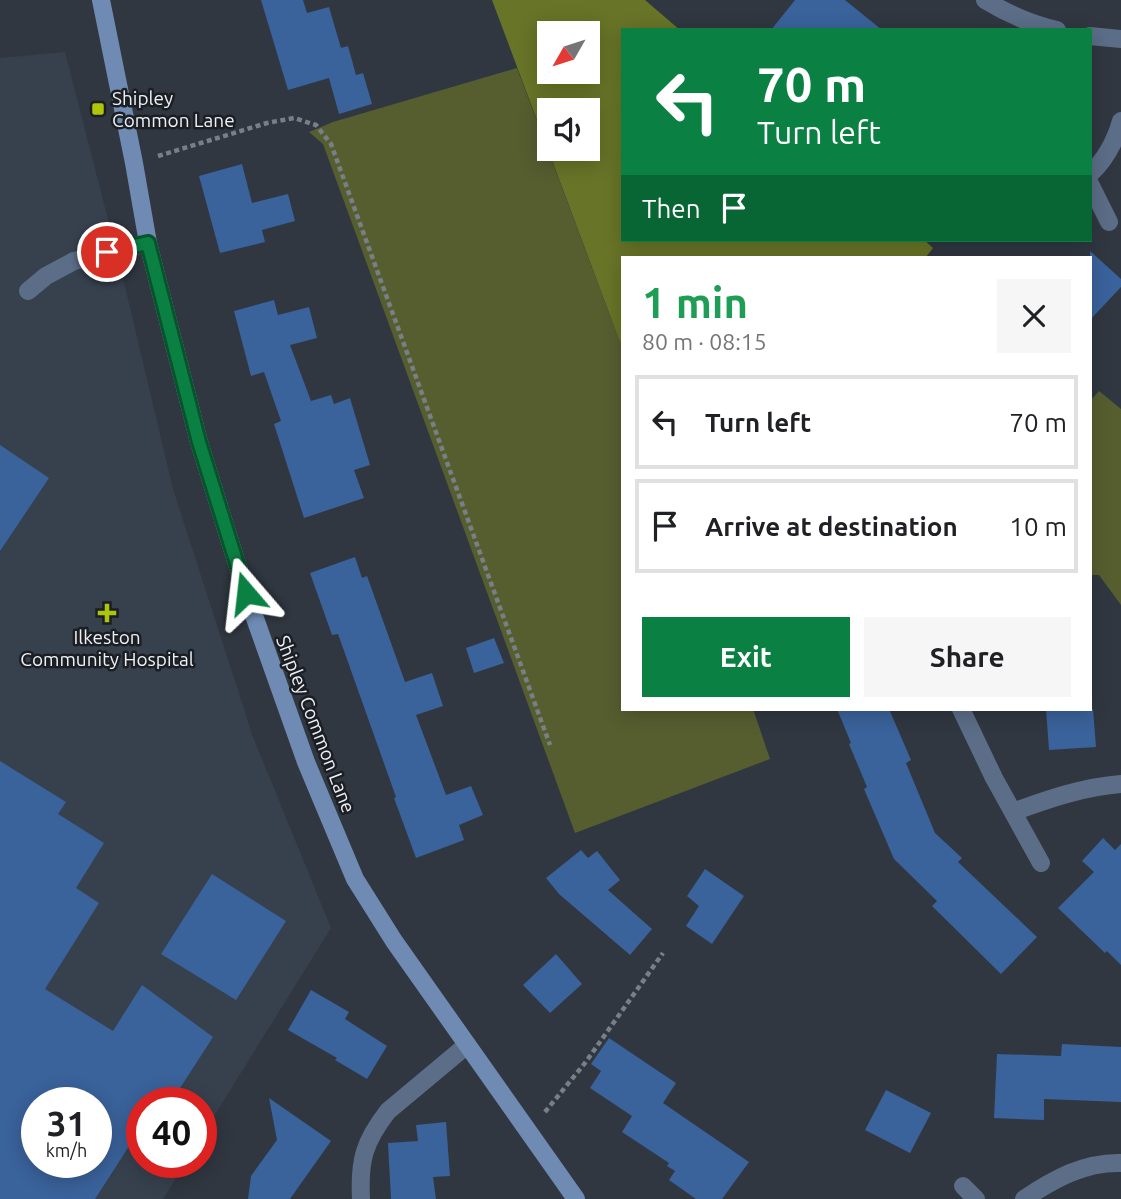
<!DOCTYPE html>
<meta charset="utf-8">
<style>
body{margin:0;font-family:Ubuntu,sans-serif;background:#f6f6f6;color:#202124;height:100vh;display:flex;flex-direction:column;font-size:26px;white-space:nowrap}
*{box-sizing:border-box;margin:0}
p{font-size:23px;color:#757577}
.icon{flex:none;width:38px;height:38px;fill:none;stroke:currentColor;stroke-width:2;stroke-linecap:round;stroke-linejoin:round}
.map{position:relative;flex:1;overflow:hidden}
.panel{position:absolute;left:621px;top:256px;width:471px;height:455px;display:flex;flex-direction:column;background:#fff;border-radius:0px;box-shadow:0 4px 18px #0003}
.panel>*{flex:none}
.banner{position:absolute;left:621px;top:28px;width:471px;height:214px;border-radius:0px;box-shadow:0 4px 18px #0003;background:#0b8043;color:#fff;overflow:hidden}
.needle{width:46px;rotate:231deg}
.controls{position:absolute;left:537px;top:21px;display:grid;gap:14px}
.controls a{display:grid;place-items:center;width:63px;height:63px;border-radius:0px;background:#fff;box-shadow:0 4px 18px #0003;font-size:35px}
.speed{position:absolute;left:21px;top:1087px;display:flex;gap:14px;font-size:35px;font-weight:700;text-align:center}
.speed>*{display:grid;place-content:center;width:91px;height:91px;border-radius:50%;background:#fff;box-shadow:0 4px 18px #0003;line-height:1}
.speed small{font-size:18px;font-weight:400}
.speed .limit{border:10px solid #d22;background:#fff;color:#111}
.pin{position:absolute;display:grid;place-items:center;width:60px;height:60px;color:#fff;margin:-30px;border:4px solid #fff;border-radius:50%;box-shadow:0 2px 7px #0007}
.me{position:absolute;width:77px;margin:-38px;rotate:343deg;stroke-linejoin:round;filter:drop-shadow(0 0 5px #0008)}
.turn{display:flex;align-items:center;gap:24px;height:147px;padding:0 21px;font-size:32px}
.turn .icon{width:91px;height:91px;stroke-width:2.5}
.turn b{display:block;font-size:49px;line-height:60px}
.then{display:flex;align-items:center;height:66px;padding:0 21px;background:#0003;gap:14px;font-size:26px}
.round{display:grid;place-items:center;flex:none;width:74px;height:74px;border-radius:0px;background:#f6f6f6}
.headline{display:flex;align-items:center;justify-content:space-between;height:119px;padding:0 21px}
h1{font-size:42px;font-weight:700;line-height:52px;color:#1e9e55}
.primary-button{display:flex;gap:14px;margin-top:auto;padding:14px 21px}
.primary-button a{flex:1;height:80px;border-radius:0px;background:#0b8043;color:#fff;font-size:28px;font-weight:700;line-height:80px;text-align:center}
.primary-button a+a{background:#f6f6f6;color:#202124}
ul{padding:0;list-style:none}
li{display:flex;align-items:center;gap:21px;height:94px;margin:0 14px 10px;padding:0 7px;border:4px solid #e0e0e0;border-radius:0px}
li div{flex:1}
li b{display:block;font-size:26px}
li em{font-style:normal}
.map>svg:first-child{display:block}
.built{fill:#37414e;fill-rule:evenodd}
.green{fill:#565e30}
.forest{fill:#687427;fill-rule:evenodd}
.building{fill:#3a629b;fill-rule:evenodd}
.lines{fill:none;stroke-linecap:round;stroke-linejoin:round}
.path{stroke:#797f87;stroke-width:4.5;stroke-dasharray:5 3.5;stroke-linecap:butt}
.lane{stroke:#5b6d87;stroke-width:18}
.street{stroke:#5b6d87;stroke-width:18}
.secondary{stroke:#6f8bb4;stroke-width:18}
.route-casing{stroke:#07532c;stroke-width:18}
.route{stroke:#0b8043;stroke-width:12}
.poi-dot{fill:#aec60a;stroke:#1b1e22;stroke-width:2.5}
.labels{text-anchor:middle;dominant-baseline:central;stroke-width:5;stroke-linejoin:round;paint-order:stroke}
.poi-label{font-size:19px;fill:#edf1f7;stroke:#1b1e22;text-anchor:start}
.street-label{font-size:19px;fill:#edf1f7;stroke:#1b1e22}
</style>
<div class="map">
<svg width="1121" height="1199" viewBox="0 0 1121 1199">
<rect width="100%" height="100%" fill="#303740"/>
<!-- built -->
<path class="built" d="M 65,52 L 121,270 L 173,489 L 253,737 L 331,928 L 201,1137 L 201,1102 L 142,1102 L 142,1162 L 186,1162 L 163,1199 L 0,1199 L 0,58 ZM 37,1102 L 96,1102 L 96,1162 L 37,1162 Z"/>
<!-- green -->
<path class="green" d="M 517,68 L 623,350 L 623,709 L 753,709 L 770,759 L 575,833 L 323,144 L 309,132 L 333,122 Z
M 1099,391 L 1121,409 L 1121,605 L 1099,575 L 1090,575 L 1090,401 Z"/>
<!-- forest -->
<path class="forest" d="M 492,0 L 645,0 L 680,30 L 623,30 L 623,240 L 924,240 L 933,248 L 926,257 L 623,257 L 623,350 ZM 550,33 L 588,33 L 588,72 L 550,72 ZM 550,110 L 588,110 L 588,149 L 550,149 Z"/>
<!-- building -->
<path class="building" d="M 261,0 L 303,0 L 307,13 L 329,7 L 341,48 L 348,46 L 356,75 L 363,73 L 372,104 L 339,114 L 329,78 L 288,90 Z
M 795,0 L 845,0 L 882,30 L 771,30 Z
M 242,164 L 252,203 L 288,194 L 295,221 L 262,230 L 265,242 L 220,253 L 199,176 Z
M 1090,251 L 1121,279 L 1121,287 L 1090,320 Z
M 274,300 L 278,315 L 309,307 L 317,338 L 290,345 L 311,401 L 331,395 L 334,404 L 350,398 L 370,465 L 354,470 L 364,498 L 304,518 L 274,424 L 281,421 L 264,372 L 251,376 L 234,311 Z
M 0,445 L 49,478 L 0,551 Z
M 355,557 L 362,578 L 367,576 L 405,682 L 432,673 L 443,706 L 416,715 L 446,795 L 471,786 L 483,815 L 459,825 L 464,840 L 416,858 L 394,798 L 396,797 L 338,634 L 332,635 L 310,573 Z
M 494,638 L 504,663 L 474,673 L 466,648 Z
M 837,709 L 889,709 L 911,760 L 906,763 L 935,833 L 962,858 L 958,862 L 1037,937 L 1001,974 L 932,906 L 937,901 L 894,859 L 864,789 L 867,787 L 849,744 L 851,743 Z
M 1046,709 L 1093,709 L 1096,747 L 1049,750 Z
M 0,761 L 66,802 L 58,814 L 104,843 L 76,888 L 99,903 L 45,989 L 113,1031 L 142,985 L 213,1037 L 171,1102 L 142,1102 L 142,1126 L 95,1199 L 0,1199 ZM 37,1102 L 96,1102 L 96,1162 L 37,1162 Z
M 1103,838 L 1115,850 L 1121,844 L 1121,965 L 1107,951 L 1105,953 L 1058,908 L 1094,872 L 1082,861 Z
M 581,850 L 588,858 L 597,851 L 620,880 L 608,890 L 652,929 L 630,955 L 559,894 L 546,878 Z
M 705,869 L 744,896 L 712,944 L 686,926 L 699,906 L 687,896 Z
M 212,874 L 286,921 L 236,1000 L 161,954 Z
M 556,954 L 582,984 L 550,1013 L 523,985 Z
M 311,990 L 349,1012 L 345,1019 L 387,1046 L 367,1079 L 335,1060 L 337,1058 L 288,1030 Z
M 609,1038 L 676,1083 L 663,1103 L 749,1162 L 722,1199 L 696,1199 L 669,1180 L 675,1171 L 667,1166 L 669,1163 L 622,1132 L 632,1116 L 590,1088 L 601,1071 L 591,1064 Z
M 1062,1044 L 1121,1047 L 1121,1102 L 1044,1099 L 1044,1120 L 994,1118 L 997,1054 L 1061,1056 Z
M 886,1090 L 931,1113 L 910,1153 L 865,1130 Z
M 269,1098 L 331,1141 L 290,1199 L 248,1199 L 251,1176 L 277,1140 Z
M 446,1122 L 450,1176 L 433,1177 L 436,1199 L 391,1199 L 388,1143 L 418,1141 L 416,1125 Z"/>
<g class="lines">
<!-- path -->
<path class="path" d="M 158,156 L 267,123 L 294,118 L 316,125 L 331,144 L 550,745
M 545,1112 L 585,1063 L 663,953"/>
<!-- lane -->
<path class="lane" d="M 28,291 L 46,276 L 74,261 L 148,243"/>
<!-- street -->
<path class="street" d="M 985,0 C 1008,14 1030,24 1057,30
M 1090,36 L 1121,39
M 1090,174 C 1106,159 1115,142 1121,121
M 1090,184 L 1109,222
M 961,709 L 994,778 L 1041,863
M 1013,812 C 1048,799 1083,787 1121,784
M 963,1186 L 976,1199
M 361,1199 C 359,1160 364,1142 388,1111 L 467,1045
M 1024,1199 C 1054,1179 1084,1162 1121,1163"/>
<!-- secondary -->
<path class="secondary" d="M 101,0 L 134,163 L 148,243 L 199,442 L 246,593 L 306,762 L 355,879 L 394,941 L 576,1199"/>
</g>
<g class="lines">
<!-- route casing -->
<g class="route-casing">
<path id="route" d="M 107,252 L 148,243 L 199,442 L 246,593"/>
</g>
<!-- route -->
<use href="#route" class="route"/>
</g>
<!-- markers -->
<g class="poi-dot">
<rect x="91" y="102" width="14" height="14" rx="3.5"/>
<path d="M103.5 602.5h7v7h7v7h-7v7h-7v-7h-7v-7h7z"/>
</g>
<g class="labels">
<!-- poi labels -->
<g class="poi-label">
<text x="112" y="98">Shipley<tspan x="112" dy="22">Common Lane</tspan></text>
<text x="107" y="637" text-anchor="middle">Ilkeston<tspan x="107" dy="22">Community Hospital</tspan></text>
</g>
<!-- street labels -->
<g class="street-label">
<text transform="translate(316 724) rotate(69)">Shipley Common Lane</text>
</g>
</g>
</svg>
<div class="controls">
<a><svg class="needle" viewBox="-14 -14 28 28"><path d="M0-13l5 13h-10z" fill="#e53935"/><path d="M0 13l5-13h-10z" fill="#757577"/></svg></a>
<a><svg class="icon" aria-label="sound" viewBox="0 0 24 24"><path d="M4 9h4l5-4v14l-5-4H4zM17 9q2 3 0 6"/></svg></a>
</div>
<div class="speed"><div>31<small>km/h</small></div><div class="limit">40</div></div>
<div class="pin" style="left:107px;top:252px;background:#d93025"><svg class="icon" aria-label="arrive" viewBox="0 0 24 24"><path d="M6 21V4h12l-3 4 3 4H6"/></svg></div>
<svg class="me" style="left:246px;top:593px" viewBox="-20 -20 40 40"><path d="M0-17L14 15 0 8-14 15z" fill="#0b8043" stroke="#fff" stroke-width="4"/></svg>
<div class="banner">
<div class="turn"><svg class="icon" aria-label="left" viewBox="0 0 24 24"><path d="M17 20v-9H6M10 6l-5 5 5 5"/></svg><div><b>70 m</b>Turn left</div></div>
<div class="then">Then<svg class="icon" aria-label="arrive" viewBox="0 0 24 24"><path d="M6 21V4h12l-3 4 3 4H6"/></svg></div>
</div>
<section class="panel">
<div class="headline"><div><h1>1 min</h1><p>80 m · 08:15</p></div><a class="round"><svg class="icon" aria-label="close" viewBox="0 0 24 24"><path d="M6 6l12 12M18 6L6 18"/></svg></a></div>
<ul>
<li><svg class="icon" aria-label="left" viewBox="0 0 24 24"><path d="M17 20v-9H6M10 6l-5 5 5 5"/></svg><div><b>Turn left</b></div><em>70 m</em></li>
<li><svg class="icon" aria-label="arrive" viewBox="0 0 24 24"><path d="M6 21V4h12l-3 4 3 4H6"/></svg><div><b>Arrive at destination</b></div><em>10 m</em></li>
</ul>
<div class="primary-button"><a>Exit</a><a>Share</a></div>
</section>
</div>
